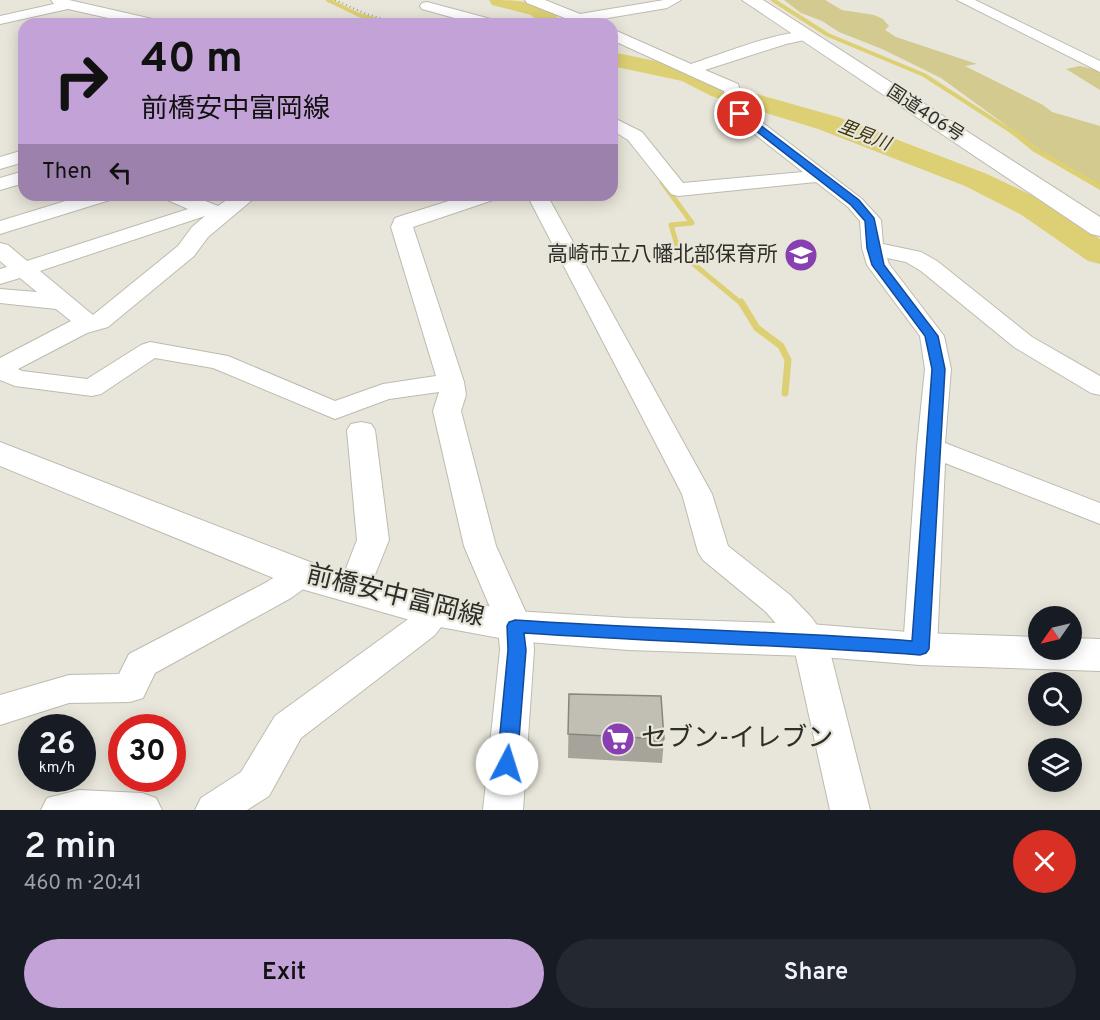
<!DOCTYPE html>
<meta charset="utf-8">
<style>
body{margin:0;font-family:Overpass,"Noto Sans JP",sans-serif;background:#242831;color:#f1f3f6;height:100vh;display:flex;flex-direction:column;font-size:22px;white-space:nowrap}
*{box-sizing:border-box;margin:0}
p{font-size:20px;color:#9ea1a6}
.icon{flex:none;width:33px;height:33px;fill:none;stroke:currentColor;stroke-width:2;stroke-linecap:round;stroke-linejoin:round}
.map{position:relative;height:810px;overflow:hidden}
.side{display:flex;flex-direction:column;background:#171b24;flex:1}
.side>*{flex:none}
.guide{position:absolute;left:18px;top:18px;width:600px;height:183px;border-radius:18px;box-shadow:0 3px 15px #0003;background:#c2a2d7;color:#111;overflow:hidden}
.needle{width:39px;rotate:236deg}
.buttons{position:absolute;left:1028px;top:606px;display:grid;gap:12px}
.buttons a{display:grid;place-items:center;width:54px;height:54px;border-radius:50%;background:#171b24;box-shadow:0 3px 15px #0003;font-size:30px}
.speed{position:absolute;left:18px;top:714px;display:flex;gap:12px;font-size:30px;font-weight:700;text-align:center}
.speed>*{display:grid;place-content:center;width:78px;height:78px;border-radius:50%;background:#171b24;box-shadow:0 3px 15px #0003;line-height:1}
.speed small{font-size:15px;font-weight:400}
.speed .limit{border:9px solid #d22;background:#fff;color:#111}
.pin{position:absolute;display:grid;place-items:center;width:51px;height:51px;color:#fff;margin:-26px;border:3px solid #fff;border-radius:50%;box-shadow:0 2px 6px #0007}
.me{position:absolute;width:66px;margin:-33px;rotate:5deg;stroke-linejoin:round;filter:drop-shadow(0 0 4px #0008)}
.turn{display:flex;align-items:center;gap:21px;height:126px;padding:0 24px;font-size:27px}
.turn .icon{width:78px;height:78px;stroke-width:2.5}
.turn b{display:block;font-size:42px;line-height:51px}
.then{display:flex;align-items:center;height:57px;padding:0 24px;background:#0003;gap:12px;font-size:22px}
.round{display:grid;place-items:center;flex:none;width:63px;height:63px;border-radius:32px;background:#242831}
.head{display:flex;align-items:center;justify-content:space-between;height:102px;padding:0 24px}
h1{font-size:36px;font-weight:600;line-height:45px}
.button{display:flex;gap:12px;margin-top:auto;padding:12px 24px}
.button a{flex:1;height:69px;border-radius:36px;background:#c2a2d7;color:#111;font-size:24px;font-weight:600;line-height:69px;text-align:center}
.button a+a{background:#242831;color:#f1f3f6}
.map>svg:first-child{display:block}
.green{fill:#d2ca8e}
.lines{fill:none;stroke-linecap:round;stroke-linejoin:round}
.stream-far2{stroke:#ddd074;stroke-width:4}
.stream-far1{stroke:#ddd074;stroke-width:5}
.stream{stroke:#ddd074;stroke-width:7}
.river{fill:#ddd074;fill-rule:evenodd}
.minor-casing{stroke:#bdbbb0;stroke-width:2}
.major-casing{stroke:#bdbbb0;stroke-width:2}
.highway-casing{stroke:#bdbbb0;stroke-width:2}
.path{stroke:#a1a096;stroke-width:2;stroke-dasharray:1 3;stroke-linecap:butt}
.minor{fill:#fff;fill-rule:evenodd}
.major{fill:#fff;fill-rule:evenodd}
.highway{fill:#fff;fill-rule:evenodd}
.wall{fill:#a6a49a}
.building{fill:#c1bfb3;stroke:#87867d;stroke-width:1.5}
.route{fill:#1a73e8;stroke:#114b97;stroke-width:1.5}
.labels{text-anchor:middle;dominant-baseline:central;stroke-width:4.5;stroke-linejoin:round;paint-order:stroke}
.far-street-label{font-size:18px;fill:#2e2e29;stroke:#e8e6da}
.far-water-label{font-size:18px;font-style:italic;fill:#3c360e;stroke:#e8e6da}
.poi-label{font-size:21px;fill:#2e2e29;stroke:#e8e6da;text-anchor:end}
.near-street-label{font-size:26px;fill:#2e2e29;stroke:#e8e6da}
.near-poi-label{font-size:26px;fill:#2e2e29;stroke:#e8e6da;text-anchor:start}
</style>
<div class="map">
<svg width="1100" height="810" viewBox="0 0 1100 810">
<rect width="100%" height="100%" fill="#e8e6da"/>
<!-- green -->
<path class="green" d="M 784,0 L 825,0 L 842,10 L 874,15 L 883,19 L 889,26 L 885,30 L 896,37 L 977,64 L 965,66 L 1043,105 L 1052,112 L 1100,126 L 1100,190 L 1055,161 L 941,78 L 882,49 L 839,32 L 822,21 L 801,13 Z
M 1080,66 L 1100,71 L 1100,90 L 1066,69 Z"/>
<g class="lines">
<!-- stream-far2 -->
<path class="stream-far2" d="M 328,0 L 359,15 L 392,24
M 773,0 L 828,35 L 924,75 L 1014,133"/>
<!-- stream-far1 -->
<path class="stream-far1" d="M 1012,131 L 1034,149 L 1100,187
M 662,182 L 692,223 L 671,225 L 679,252 L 742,304"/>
<!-- stream -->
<path class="stream" d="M 741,302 L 757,328 L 781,346 L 788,360 L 785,393"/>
<!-- river -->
<path class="river" d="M 489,0 C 521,0 544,0 564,24 L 540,24 L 531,15 L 492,5 Z
M 612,52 L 699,70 L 729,86 L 838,117 L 987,174 L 1042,200 L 1100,239 L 1100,264 L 1088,261 L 1020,214 L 965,186 L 818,129 L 711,96 L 682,81 L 612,66 Z"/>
<!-- minor casing -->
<g class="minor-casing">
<path id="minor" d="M 51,0 L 69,0 L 161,21 L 163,24 L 135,24 L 68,9 L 0,24 L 0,16 L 54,4 Z
M 525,0 L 545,0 L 580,14 L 664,0 L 681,0 L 667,8 L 596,20 L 600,24 L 580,24 L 527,3 Z
M 957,0 L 975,0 L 1100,61 L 1100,72 Z
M 427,2 L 498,21 L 500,24 L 476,24 L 422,9 L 420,6 L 422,3 Z
M 612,29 L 691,64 C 716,56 788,27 809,33 L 812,36 L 809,39 L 786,44 L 705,70 L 738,84 L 746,110 L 862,199 L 881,220 L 883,244 L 921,252 L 937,261 L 1032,337 L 1100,376 L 1100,395 L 1091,393 L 1014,347 L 921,271 L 906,262 L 887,258 L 889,264 L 944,336 L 951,369 L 945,443 L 1100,503 L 1100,524 L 945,463 L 937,649 L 932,658 L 920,662 L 908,658 L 903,649 L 917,447 L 925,369 L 920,336 L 867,265 L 862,248 L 860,221 L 848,207 L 816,182 L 678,196 L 671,194 L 628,140 L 612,130 L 612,117 L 642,132 L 683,183 L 803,172 L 734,118 L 727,109 L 724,91 L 612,40 Z
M 24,150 L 24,162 L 0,169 L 0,157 Z
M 24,171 L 24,183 L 0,190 L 0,178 Z
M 85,195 L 116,195 L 113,199 L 0,234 L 0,221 Z
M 162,195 L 190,195 L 218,206 L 234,195 L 258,195 L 208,237 L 194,256 L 108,327 L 87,333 L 18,369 L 22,371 L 87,379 L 141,345 L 150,342 L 228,356 L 335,401 L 383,384 L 436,376 L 391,227 L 395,218 L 404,215 L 468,195 L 499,195 L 496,199 L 413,227 L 464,382 L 466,395 L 461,411 L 496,546 L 532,626 L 534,650 L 523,810 L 483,810 L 500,650 L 498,626 L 464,546 L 433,411 L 439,392 L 389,399 L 335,419 L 213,368 L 155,358 L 101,394 L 92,396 L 15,386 L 0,380 L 0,358 L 71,321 L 56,309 L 0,303 L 0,289 L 37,292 L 20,278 L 0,284 L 0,269 L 7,267 L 0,261 L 0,243 L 8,245 L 27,261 L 188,209 L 165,199 ZM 205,216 L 192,227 L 178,246 L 93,315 L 40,271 Z
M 527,195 L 547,195 L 712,494 L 728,546 L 790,595 L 812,618 L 827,640 L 870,810 L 830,810 L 793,643 L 766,612 L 703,560 L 698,552 L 682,494 Z
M 361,422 L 371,424 L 375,430 L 389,540 L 366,597 L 354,601 L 342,597 L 338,589 L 357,540 L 347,430 L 351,424 Z
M 302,563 L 313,566 L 318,574 L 313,582 L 291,598 L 155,673 L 143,698 L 130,702 L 69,703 L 0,725 L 0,695 L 69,675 L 119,674 L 129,654 L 267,582 L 291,566 Z
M 436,599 L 448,602 L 453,611 L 435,635 L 301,738 L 269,796 L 247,810 L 195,810 L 201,798 L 241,772 L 275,716 L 411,617 L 424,602 Z
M 79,790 L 142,793 L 156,798 L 162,810 L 41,810 L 47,798 Z"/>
</g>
<!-- major casing -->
<g class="major-casing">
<path id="major" d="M 0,442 L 323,567 L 424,594 L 515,611 L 628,618 L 810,624 L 920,633 L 1038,637 L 1038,650 L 1071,650 L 1071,638 L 1100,639 L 1100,671 L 920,665 L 810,656 L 628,650 L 515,641 L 424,624 L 298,588 L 0,466 Z"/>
</g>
<!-- highway casing -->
<g class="highway-casing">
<path id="highway" d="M 742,0 L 763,0 L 1100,217 L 1100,236 L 1091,234 Z"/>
</g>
<!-- path -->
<path class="path" d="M 335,0 L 366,14 L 403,24"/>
<!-- minor -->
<use href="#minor" class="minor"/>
<!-- major -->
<use href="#major" class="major"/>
<!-- highway -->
<use href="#highway" class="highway"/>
</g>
<!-- wall -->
<path class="wall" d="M 569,694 L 664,739 L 662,763 L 568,758 Z"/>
<!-- building -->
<path class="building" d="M 569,694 L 661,696 L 664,739 L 568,734 Z"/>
<!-- route -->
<path class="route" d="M 737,112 L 743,112 L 859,200 L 874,218 L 884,265 L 938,336 L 945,369 L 929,649 L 926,653 L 920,655 C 788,645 656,642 524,633 L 526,650 L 517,764 L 514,770 L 507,772 L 500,770 L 497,764 L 508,650 L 507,626 L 509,622 L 515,620 C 647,629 780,631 912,641 L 932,369 L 925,336 L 872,265 L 867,248 L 865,221 L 851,205 L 737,116 Z"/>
<!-- icons -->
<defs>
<g id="school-disc" transform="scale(1.725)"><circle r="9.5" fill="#883fb1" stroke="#e8e6da"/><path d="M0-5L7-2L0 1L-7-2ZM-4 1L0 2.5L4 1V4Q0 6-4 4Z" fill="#fff"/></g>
<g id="supermarket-disc" transform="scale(1.725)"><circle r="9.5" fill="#883fb1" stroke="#e8e6da"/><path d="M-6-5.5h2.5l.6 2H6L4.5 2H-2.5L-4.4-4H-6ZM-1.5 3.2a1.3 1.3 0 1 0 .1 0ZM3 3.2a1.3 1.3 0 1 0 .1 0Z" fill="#fff"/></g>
</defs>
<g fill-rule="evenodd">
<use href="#school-disc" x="801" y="255"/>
<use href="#supermarket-disc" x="618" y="739"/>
</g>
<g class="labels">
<!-- far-street labels -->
<g class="far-street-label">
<text transform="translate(925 114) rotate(33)">国道406号</text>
</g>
<!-- far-water labels -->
<g class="far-water-label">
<text transform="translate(864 136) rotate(21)">里見川</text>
</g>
<!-- poi labels -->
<g class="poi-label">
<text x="778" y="255">高崎市立八幡北部保育所</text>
</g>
<!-- near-street labels -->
<g class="near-street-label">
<text transform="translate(395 597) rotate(14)">前橋安中富岡線</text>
</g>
<!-- near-poi labels -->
<g class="near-poi-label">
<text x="641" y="739">セブン-イレブン</text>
</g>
</g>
</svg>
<div class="buttons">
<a><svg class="needle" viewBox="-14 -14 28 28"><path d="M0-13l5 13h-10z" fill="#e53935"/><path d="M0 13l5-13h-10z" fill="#9ea1a6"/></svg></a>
<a><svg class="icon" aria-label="search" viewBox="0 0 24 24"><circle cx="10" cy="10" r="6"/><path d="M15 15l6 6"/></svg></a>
<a><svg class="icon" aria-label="layers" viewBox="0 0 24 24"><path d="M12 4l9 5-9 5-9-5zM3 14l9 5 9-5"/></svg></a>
</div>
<div class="speed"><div>26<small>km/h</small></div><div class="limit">30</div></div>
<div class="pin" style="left:740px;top:114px;background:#d93025"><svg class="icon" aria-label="arrive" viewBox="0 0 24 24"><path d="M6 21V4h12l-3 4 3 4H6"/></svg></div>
<svg class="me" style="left:507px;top:764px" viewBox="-20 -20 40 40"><circle r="19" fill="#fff"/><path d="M0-13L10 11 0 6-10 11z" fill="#1a73e8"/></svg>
<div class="guide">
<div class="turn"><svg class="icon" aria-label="right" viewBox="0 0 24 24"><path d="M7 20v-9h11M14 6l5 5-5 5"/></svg><div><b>40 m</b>前橋安中富岡線</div></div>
<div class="then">Then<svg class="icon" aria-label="left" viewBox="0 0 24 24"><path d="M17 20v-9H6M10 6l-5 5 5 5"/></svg></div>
</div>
</div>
<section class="side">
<div class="head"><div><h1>2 min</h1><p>460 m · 20:41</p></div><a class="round" style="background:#d93025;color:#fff"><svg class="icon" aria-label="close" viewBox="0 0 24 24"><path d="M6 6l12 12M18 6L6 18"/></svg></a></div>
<div class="button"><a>Exit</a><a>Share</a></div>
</section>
